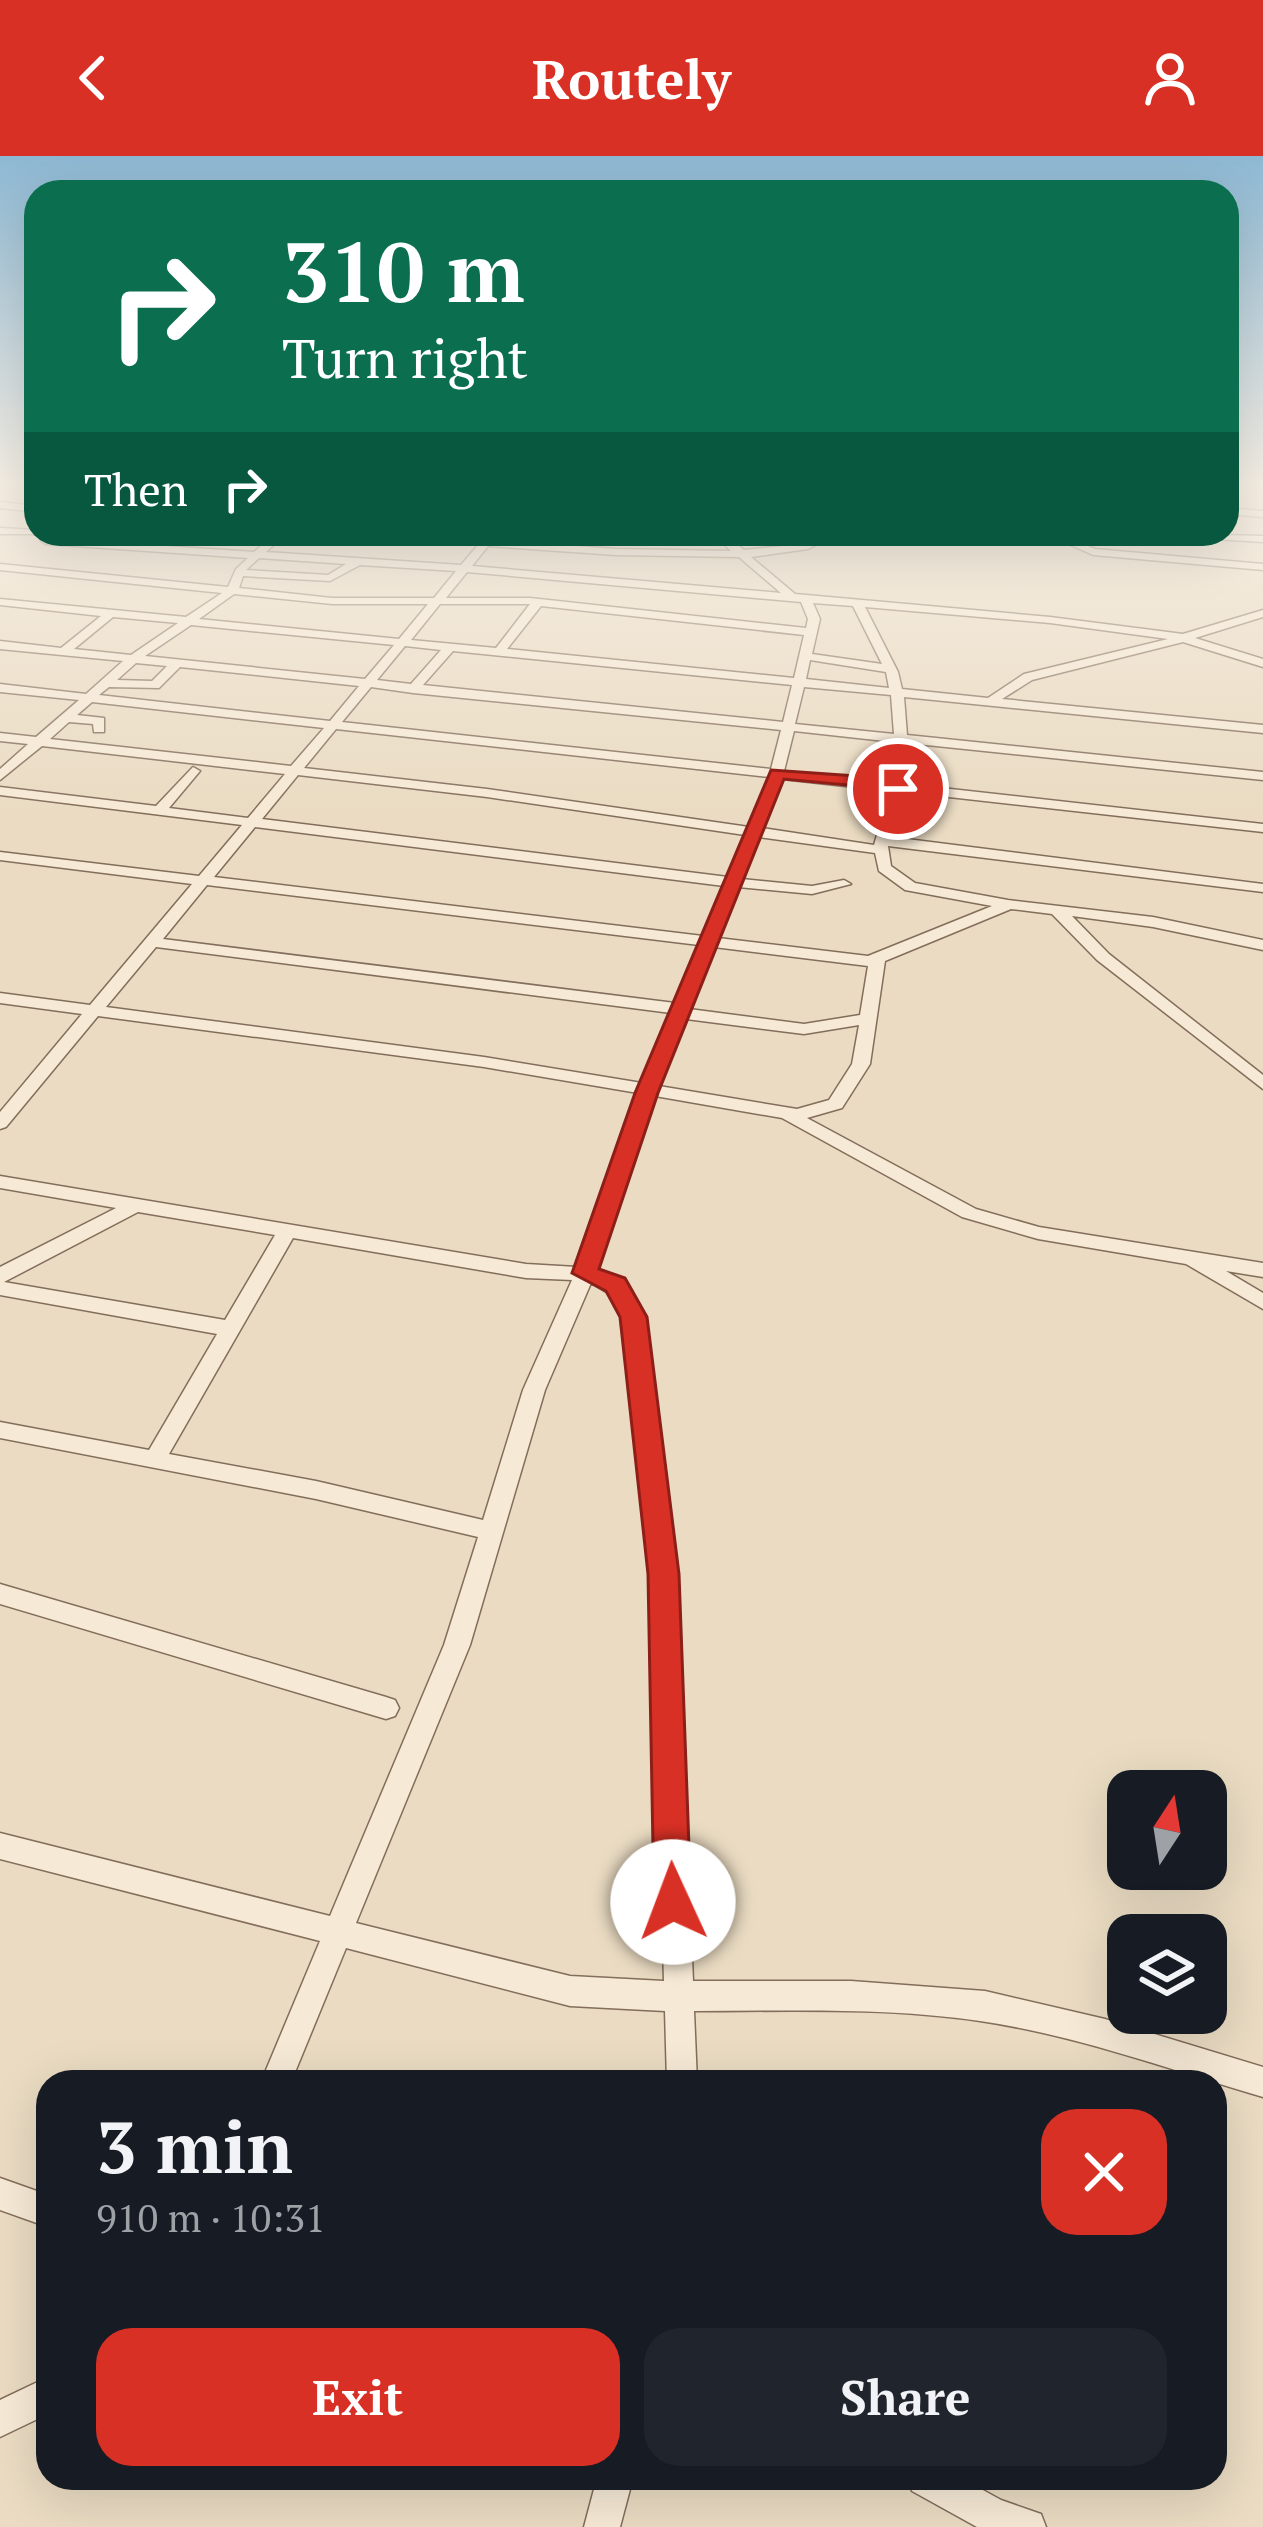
<!DOCTYPE html>
<meta charset="utf-8">
<style>
body{margin:0;font-family:"PT Serif",serif;background:#20242c;color:#f1f3f6;height:100vh;display:flex;flex-direction:column;font-size:45px;white-space:nowrap}
*{box-sizing:border-box;margin:0}
p{font-size:39px;color:#9ea1a6}
.icon{flex:none;width:66px;height:66px;fill:none;stroke:currentColor;stroke-width:2;stroke-linecap:round;stroke-linejoin:round}
.map{position:relative;flex:1;overflow:hidden}
.details{position:absolute;left:36px;top:1914px;width:1191px;height:420px;display:flex;flex-direction:column;background:#171b24;border-radius:36px;box-shadow:0 12px 48px #0002}
.details>*{flex:none}
.guide{position:absolute;left:24px;top:24px;width:1215px;height:366px;border-radius:36px;box-shadow:0 12px 48px #0002;background:#0b6e4f;color:#fff;overflow:hidden}
.needle{width:78px;rotate:12deg}
.buttons{position:absolute;left:1107px;top:1614px;display:grid;gap:24px}
.buttons a{display:grid;place-items:center;width:120px;height:120px;border-radius:24px;background:#171b24;box-shadow:0 12px 48px #0002;font-size:60px}
.pin{position:absolute;display:grid;place-items:center;width:102px;height:102px;color:#fff;margin:-51px;border:6px solid #fff;border-radius:50%;box-shadow:0 3px 12px #0007}
.me{position:absolute;width:132px;margin:-66px;rotate:358deg;stroke-linejoin:round;filter:drop-shadow(0 0 9px #0008)}
.turn{display:flex;align-items:center;gap:42px;height:252px;padding:0 60px;font-size:54px}
.turn .icon{width:156px;height:156px;stroke-width:2.5}
.turn b{display:block;font-size:84px;line-height:102px}
.then{display:flex;align-items:center;height:114px;padding:0 60px;background:#0003;gap:24px;font-size:45px}
.round{display:grid;place-items:center;flex:none;width:126px;height:126px;border-radius:36px;background:#20242c}
.overview{display:flex;align-items:center;justify-content:space-between;height:204px;padding:0 60px}
h1{font-size:72px;font-weight:800;line-height:90px}
.cta{display:flex;gap:24px;margin-top:auto;padding:24px 60px}
.cta a{flex:1;height:138px;border-radius:36px;background:#d93025;color:#fff;font-size:48px;font-weight:800;line-height:138px;text-align:center}
.cta a+a{background:#20242c;color:#f1f3f6}
header{display:flex;justify-content:space-between;align-items:center;height:156px;padding:0 60px;background:#d93025;color:#fff;font-size:54px;font-weight:800}
.map>svg:first-child{display:block}
.lines{fill:none;stroke-linecap:round;stroke-linejoin:round}
.minor-casing{stroke:#836d5b;stroke-width:3}
.minor{fill:#f6e9d5;fill-rule:evenodd}
.route{fill:#d93025;stroke:#8d1f18;stroke-width:3}
</style>
<header><svg class="icon" aria-label="back" viewBox="0 0 24 24"><path d="M15 5l-7 7 7 7"/></svg>Routely<svg class="icon" aria-label="person" viewBox="0 0 24 24"><circle cx="12" cy="8" r="4"/><path d="M4 21q1-7 8-7t8 7"/></svg></header>
<div class="map">
<svg width="1263" height="2371" viewBox="0 0 1263 2371">
<rect width="100%" height="100%" fill="#eadbc2"/>
<g class="lines">
<!-- minor casing -->
<g class="minor-casing">
<path id="minor" d="M 0,327 L 13,327 L 0,334 Z
M 1263,327 L 1259,330 L 1227,334 L 1227,328 Z
M 0,346 L 36,350 L 36,356 L 0,352 Z
M 1227,352 L 1263,355 L 1263,361 L 1227,358 Z
M 0,372 L 36,374 L 36,378 L 40,378 L 0,378 Z
M 274,378 L 285,378 L 266,396 L 461,409 L 478,389 L 370,378 L 483,383 L 488,378 L 498,378 L 493,384 L 616,393 L 731,395 L 713,378 L 724,378 L 744,394 L 802,388 L 824,378 L 837,378 L 808,393 L 751,401 L 795,438 L 1050,461 L 1183,478 L 1263,454 L 1263,461 L 1195,482 L 1263,503 L 1263,511 L 1183,486 L 1032,524 L 1002,543 L 1263,569 L 1263,577 L 904,541 L 907,579 L 1263,616 L 1263,624 L 907,587 L 906,628 L 1263,668 L 1263,676 L 904,636 L 891,681 L 1263,728 L 1263,736 L 888,690 L 891,710 L 915,727 L 1008,744 L 1153,761 L 1263,784 L 1263,794 L 1153,771 L 1072,760 L 1109,798 L 1263,919 L 1263,933 L 1097,804 L 1052,758 L 1011,753 L 885,805 L 870,908 L 842,952 L 807,962 L 976,1053 L 1039,1071 L 1263,1107 L 1263,1121 L 1226,1115 L 1263,1137 L 1263,1153 L 1186,1108 L 1038,1083 L 962,1061 L 782,962 L 655,940 L 596,1114 L 622,1127 L 643,1161 L 676,1418 L 693,1825 L 851,1825 L 985,1835 L 1105,1863 L 1263,1911 L 1263,1941 C 1171,1914 1076,1879 980,1865 C 885,1851 790,1855 694,1855 L 697,1926 L 667,1926 L 665,1855 L 570,1850 L 346,1792 L 291,1926 L 261,1926 L 320,1785 L 0,1703 L 0,1677 L 330,1760 L 444,1489 L 478,1381 L 316,1343 L 0,1282 L 0,1266 L 149,1294 L 217,1178 L 0,1139 L 0,1111 L 116,1052 L 0,1032 L 0,1020 L 526,1108 L 577,1111 L 638,937 L 484,911 L 98,860 L 6,971 L 0,973 L 0,956 L 82,858 L 0,847 L 0,837 L 90,849 L 192,728 L 0,704 L 0,696 L 199,720 L 242,669 L 0,639 L 0,631 L 156,650 L 193,611 L 200,615 L 169,652 L 248,662 L 285,618 L 42,590 L 0,624 L 0,613 L 28,588 L 0,585 L 0,577 L 36,581 L 79,544 L 0,536 L 0,528 L 86,538 L 123,505 L 0,493 L 0,485 L 61,492 L 101,460 L 0,449 L 0,443 L 186,461 L 222,437 L 0,414 L 0,408 L 228,431 L 236,413 L 248,402 L 46,388 L 41,385 L 46,382 L 254,396 ZM 488,390 L 616,399 L 739,401 L 781,437 L 472,410 ZM 259,402 L 346,408 L 328,419 L 246,414 ZM 360,409 L 456,415 L 434,442 L 332,442 L 239,432 L 243,420 L 330,425 ZM 467,416 L 801,446 L 808,463 L 806,472 L 530,442 L 446,442 ZM 234,438 L 332,448 L 428,448 L 399,483 L 199,463 ZM 813,447 L 853,450 L 882,508 L 812,498 L 820,463 ZM 440,448 L 530,448 L 496,492 L 411,484 ZM 541,450 L 804,479 L 794,522 L 507,493 ZM 865,451 L 1050,467 L 1168,483 L 1024,518 L 988,542 L 902,533 L 898,516 ZM 113,461 L 178,467 L 131,499 L 74,493 ZM 191,469 L 394,489 L 365,523 L 145,500 ZM 405,490 L 441,494 L 411,528 L 377,524 ZM 453,495 L 792,529 L 783,566 L 423,529 ZM 810,504 L 886,516 L 889,532 L 806,523 ZM 136,507 L 167,510 L 152,525 L 117,524 ZM 180,511 L 359,530 L 330,565 L 99,539 L 109,531 L 159,532 ZM 371,531 L 413,537 L 781,574 L 771,613 L 342,566 ZM 804,531 L 891,539 L 894,578 L 795,568 ZM 92,546 L 324,572 L 291,610 L 50,583 L 69,566 L 93,568 L 94,576 L 104,576 L 104,562 L 77,559 ZM 336,573 L 769,621 L 749,671 L 487,633 L 304,612 ZM 794,575 L 894,586 L 892,627 L 784,615 ZM 298,619 L 487,641 L 745,679 L 728,721 L 262,663 ZM 782,623 L 890,635 L 874,689 L 762,672 ZM 255,671 L 724,730 L 703,780 L 214,721 ZM 759,681 L 875,697 L 879,715 L 905,734 L 992,750 L 868,800 L 718,782 L 738,731 L 812,738 L 851,728 L 844,724 L 812,730 L 742,723 ZM 207,729 L 699,789 L 675,847 L 163,783 ZM 156,791 L 671,857 L 671,858 L 642,927 L 484,901 L 106,851 ZM 714,791 L 868,810 L 860,859 L 804,868 L 689,853 ZM 686,863 L 804,878 L 859,869 L 852,908 L 829,944 L 797,953 L 659,930 ZM 138,1056 L 275,1079 L 225,1164 L 4,1126 ZM 293,1082 L 526,1122 L 572,1124 L 523,1234 L 483,1364 L 316,1325 L 169,1298 ZM 591,1127 L 608,1137 L 623,1161 L 652,1418 L 664,1825 L 570,1820 L 356,1767 L 470,1489 L 545,1234 Z
M 1046,378 L 1060,378 L 1095,393 L 1263,408 L 1263,414 L 1093,399 Z
M 1177,378 L 1263,380 L 1263,386 L 1182,381 Z
M 0,1428 L 386,1541 L 395,1544 L 399,1552 L 395,1560 L 386,1563 L 0,1448 Z
M 0,2022 L 48,2039 L 48,2071 L 0,2054 Z
M 48,2221 L 48,2258 L 0,2281 L 0,2244 Z
M 597,2322 L 633,2322 L 620,2371 L 584,2371 Z
M 907,2322 L 961,2322 L 1001,2344 L 1041,2358 L 1046,2371 L 977,2371 L 912,2335 Z"/>
</g>
<!-- minor -->
<use href="#minor" class="minor"/>
</g>
<!-- sky -->
<linearGradient id="sky" x2="0" y2="1"><stop stop-color="#8db8d3"/><stop offset="0.5" stop-color="#f6efe4"/><stop offset="1" stop-color="#f6efe4" stop-opacity="0"/></linearGradient>
<rect width="1263" height="659" fill="url(#sky)"/>
<!-- route -->
<path class="route" d="M 771,614 L 899,623 L 908,628 L 898,639 L 889,633 L 784,623 L 658,937 L 599,1113 L 625,1122 L 647,1161 L 679,1418 L 691,1746 L 686,1759 L 673,1764 L 660,1759 L 654,1746 L 648,1418 L 620,1161 L 606,1135 L 572,1117 L 635,937 Z"/>
</svg>
<div class="buttons">
<a><svg class="needle" viewBox="-14 -14 28 28"><path d="M0-13l5 13h-10z" fill="#e53935"/><path d="M0 13l5-13h-10z" fill="#9ea1a6"/></svg></a>
<a><svg class="icon" aria-label="layers" viewBox="0 0 24 24"><path d="M12 4l9 5-9 5-9-5zM3 14l9 5 9-5"/></svg></a>
</div>
<div class="pin" style="left:898px;top:633px;background:#d93025"><svg class="icon" aria-label="arrive" viewBox="0 0 24 24"><path d="M6 21V4h12l-3 4 3 4H6"/></svg></div>
<svg class="me" style="left:673px;top:1746px" viewBox="-20 -20 40 40"><circle r="19" fill="#fff"/><path d="M0-13L10 11 0 6-10 11z" fill="#d93025"/></svg>
<div class="guide">
<div class="turn"><svg class="icon" aria-label="right" viewBox="0 0 24 24"><path d="M7 20v-9h11M14 6l5 5-5 5"/></svg><div><b>310 m</b>Turn right</div></div>
<div class="then">Then<svg class="icon" aria-label="right" viewBox="0 0 24 24"><path d="M7 20v-9h11M14 6l5 5-5 5"/></svg></div>
</div>
<section class="details">
<div class="overview"><div><h1>3 min</h1><p>910 m · 10:31</p></div><a class="round" style="background:#d93025;color:#fff"><svg class="icon" aria-label="close" viewBox="0 0 24 24"><path d="M6 6l12 12M18 6L6 18"/></svg></a></div>
<div class="cta"><a>Exit</a><a>Share</a></div>
</section>
</div>
